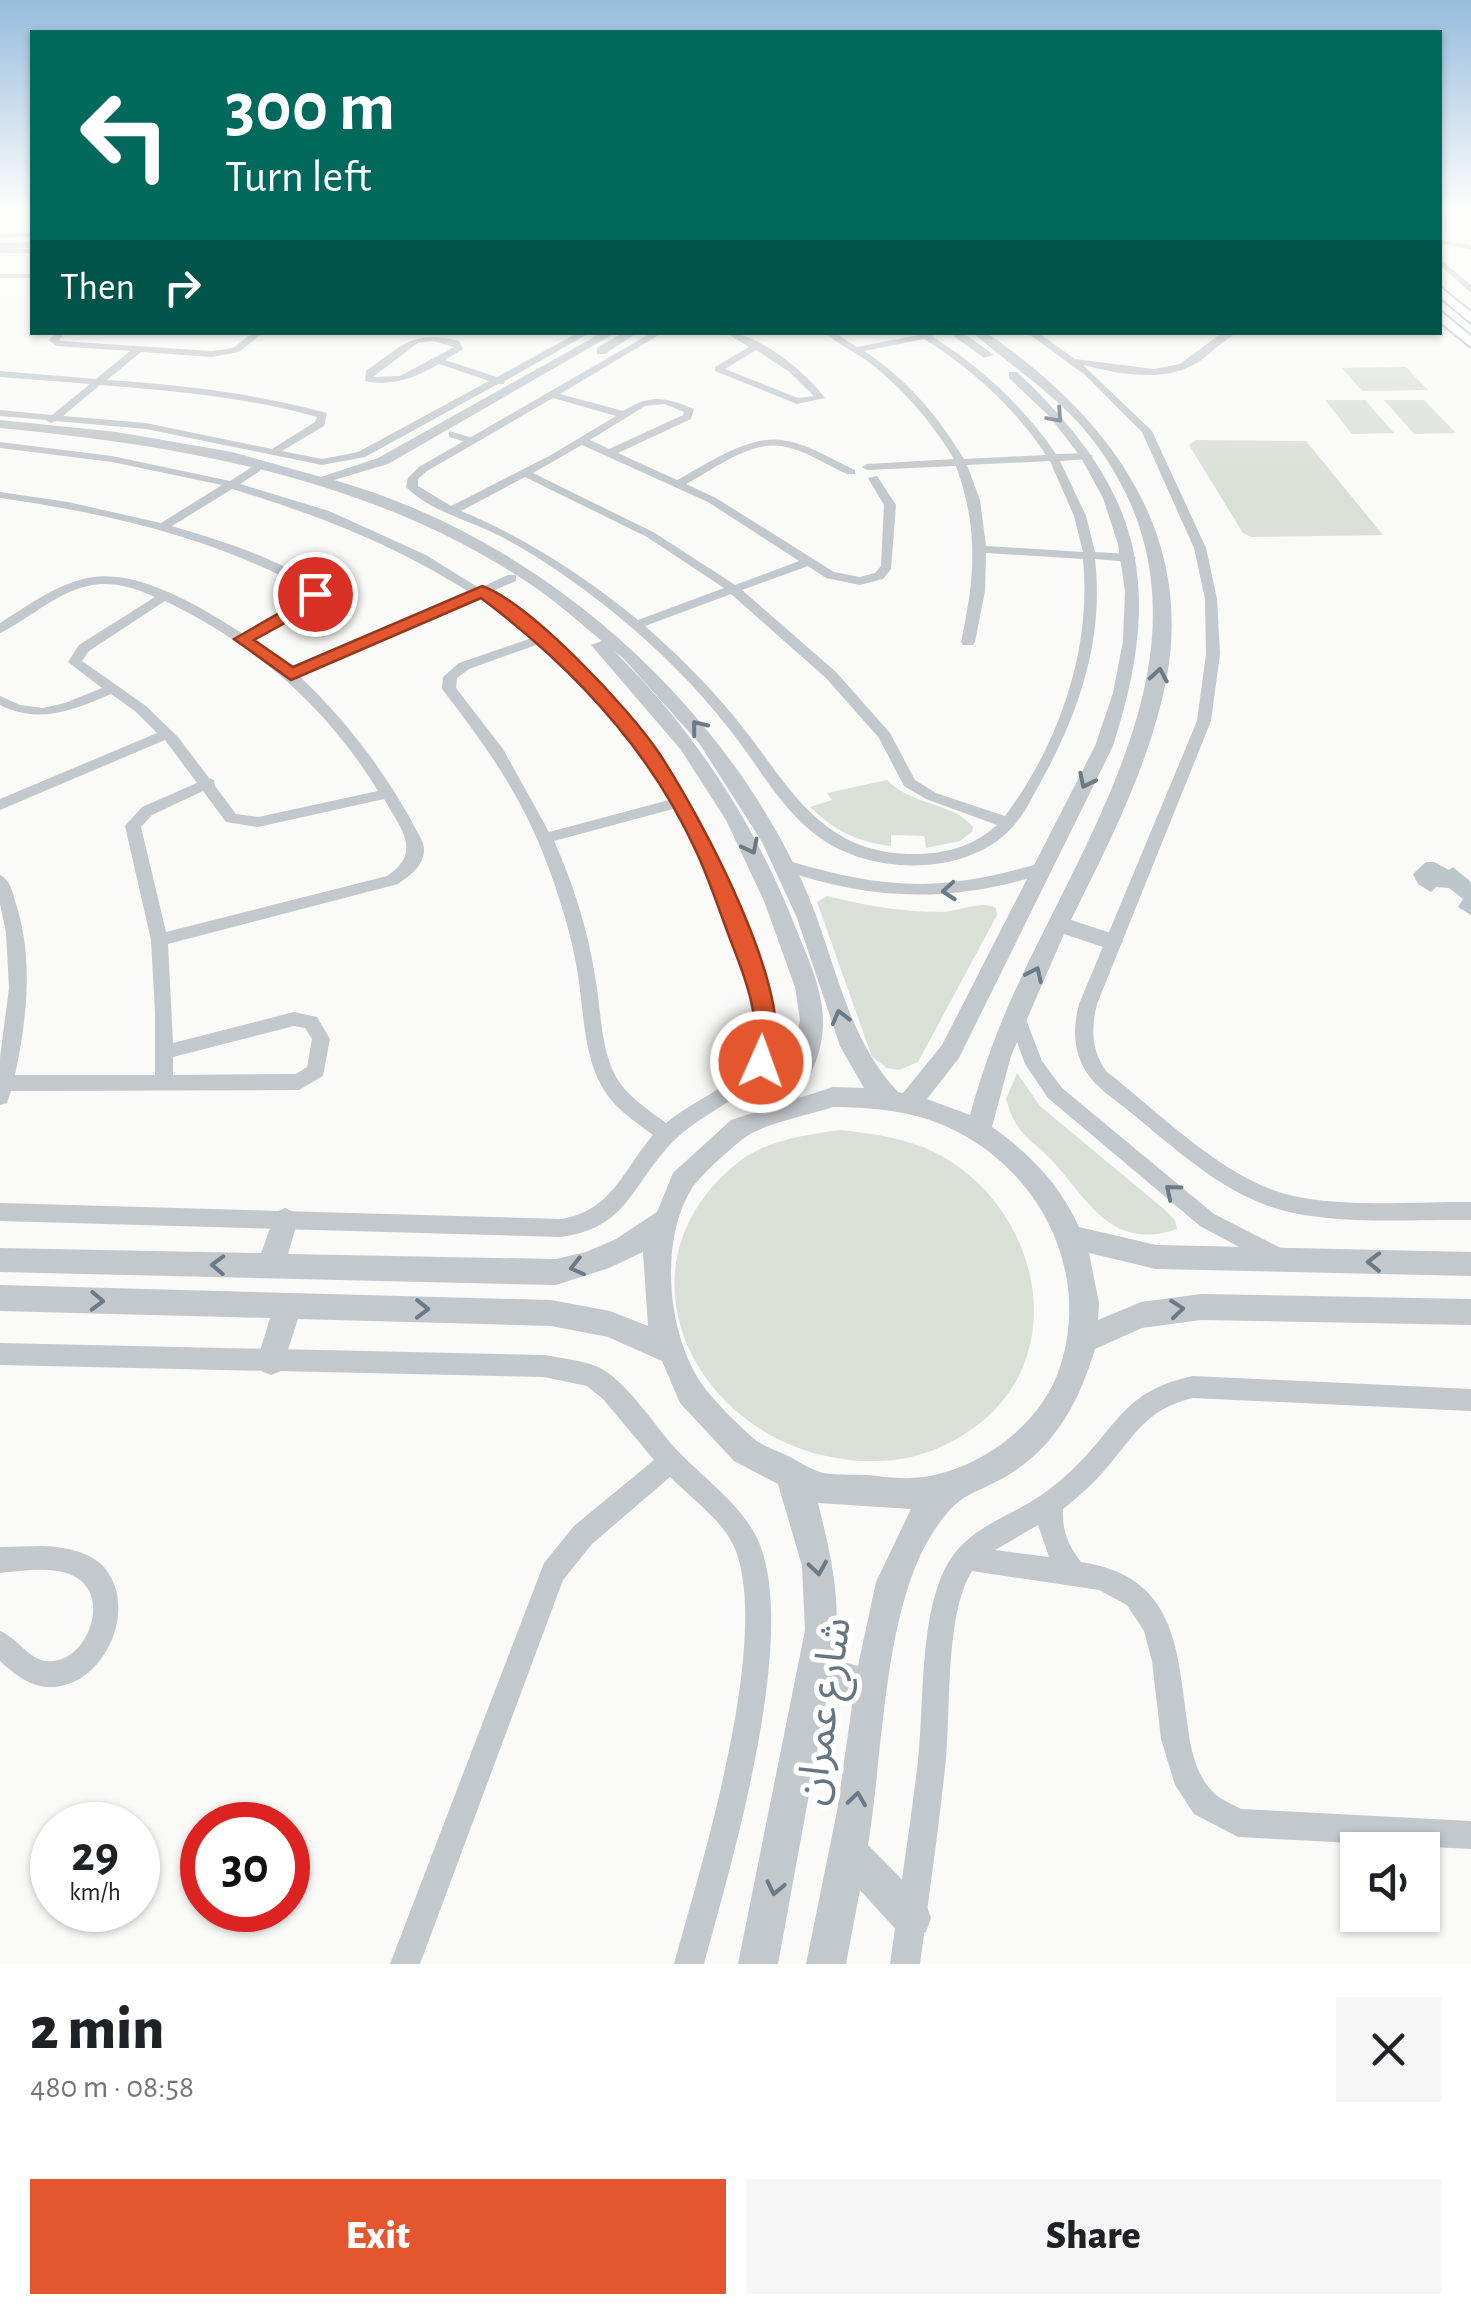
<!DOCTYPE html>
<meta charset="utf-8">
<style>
body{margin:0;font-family:"Alegreya Sans","Noto Sans Arabic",sans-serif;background:#f6f6f6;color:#202124;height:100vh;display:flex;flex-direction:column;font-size:38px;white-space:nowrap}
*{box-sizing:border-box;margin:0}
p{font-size:32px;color:#757577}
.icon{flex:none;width:55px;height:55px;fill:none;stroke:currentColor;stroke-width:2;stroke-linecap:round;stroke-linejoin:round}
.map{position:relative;height:1964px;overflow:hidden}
.panel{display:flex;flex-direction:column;background:#fff;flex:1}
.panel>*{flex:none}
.banner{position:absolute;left:30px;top:30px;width:1412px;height:305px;border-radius:0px;box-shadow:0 2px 8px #0004;background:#00695c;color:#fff;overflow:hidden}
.buttons{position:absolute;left:1340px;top:1832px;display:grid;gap:20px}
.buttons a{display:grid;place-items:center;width:100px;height:100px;border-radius:0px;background:#fff;box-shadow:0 2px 8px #0004;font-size:50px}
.speed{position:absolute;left:30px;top:1802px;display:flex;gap:20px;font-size:50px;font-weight:700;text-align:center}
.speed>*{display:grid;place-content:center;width:130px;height:130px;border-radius:50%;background:#fff;box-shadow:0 2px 8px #0004;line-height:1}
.speed small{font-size:25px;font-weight:400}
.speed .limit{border:15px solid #d22;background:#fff;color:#111}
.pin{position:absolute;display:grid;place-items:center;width:85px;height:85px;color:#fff;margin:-42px;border:5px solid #fff;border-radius:50%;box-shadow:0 2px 10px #0007}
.me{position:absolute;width:110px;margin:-55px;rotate:2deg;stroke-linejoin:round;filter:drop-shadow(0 0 8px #0008)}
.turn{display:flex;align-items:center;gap:35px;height:210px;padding:0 30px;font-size:45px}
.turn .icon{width:130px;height:130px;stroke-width:2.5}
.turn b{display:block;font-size:70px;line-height:85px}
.then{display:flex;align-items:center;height:95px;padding:0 30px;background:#0003;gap:20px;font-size:38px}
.round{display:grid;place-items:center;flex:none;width:105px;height:105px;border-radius:0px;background:#f6f6f6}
.headline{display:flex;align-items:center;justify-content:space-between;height:170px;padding:0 30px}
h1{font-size:60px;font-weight:800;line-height:75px}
.button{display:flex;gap:20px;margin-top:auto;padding:20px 30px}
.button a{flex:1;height:115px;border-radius:0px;background:#e4572e;color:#fff;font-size:40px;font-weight:800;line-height:115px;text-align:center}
.button a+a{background:#f6f6f6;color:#202124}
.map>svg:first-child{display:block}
.green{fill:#dadfd7}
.water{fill:#bbc7cb}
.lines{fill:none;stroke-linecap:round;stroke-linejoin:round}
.secondary-casing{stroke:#b3babf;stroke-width:4}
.minor{fill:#c3c8cc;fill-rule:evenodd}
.tertiary{fill:#c3c8cc;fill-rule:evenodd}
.secondary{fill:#fff;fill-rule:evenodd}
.oneway{stroke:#6a7a87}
.route{fill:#e4572e;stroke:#94391e;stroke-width:2.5}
.labels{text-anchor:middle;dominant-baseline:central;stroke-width:10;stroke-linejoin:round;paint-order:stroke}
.near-street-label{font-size:42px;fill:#657683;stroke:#fff}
</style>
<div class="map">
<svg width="1471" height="1964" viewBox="0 0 1471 1964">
<rect width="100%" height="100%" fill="#fafaf8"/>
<!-- green -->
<path class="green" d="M 1406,367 L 1428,390 L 1362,391 L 1342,368 Z
M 1325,400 L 1365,400 L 1394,433 L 1352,434 Z
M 1384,400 L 1424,400 L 1456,433 L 1414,434 Z
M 1196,440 L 1306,441 L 1383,535 L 1251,537 L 1243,533 L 1189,445 Z
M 887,780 C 912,806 955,803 973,827 L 972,832 L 960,841 L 926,848 L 924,836 L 891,835 L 891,846 C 859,843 832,829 810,807 L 832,800 L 827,793 Z
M 827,896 C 866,906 903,912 943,912 C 960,911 982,900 996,908 L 997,915 L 918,1062 L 899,1070 L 887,1068 L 872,1057 L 817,902 Z
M 1017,1073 L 1040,1106 L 1165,1210 L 1175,1220 L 1177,1229 C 1114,1251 1089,1203 1057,1166 C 1032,1137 1018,1140 1006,1099 Z
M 841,1130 C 874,1134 906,1138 936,1153 C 1036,1204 1074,1348 980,1423 C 936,1458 885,1468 831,1457 C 691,1430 613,1266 735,1165 C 764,1140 805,1135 841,1130 Z"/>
<!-- water -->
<path class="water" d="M 1426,862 L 1434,862 L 1449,870 L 1453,867 L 1471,882 L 1471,915 L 1458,907 L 1463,899 L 1449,888 L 1436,887 L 1431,892 L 1418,884 L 1413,874 Z"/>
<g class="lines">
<!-- secondary casing -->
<g class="secondary-casing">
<path id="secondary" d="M 1440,287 L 1471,312 L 1471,323 L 1440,297 Z
M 1440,311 L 1471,336 L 1471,347 L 1440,322 Z"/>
</g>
<!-- minor -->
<path class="minor" d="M 0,210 L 10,210 L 0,215 Z
M 32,233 L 32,237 L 0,238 L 0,234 Z
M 1440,240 L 1471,245 L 1471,249 L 1440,244 Z
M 0,249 L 32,249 L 32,253 L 0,253 Z
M 1440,259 L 1471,285 L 1471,293 L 1440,265 Z
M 0,274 L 32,274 L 32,278 L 0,278 Z
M 56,332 L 66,332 L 59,340 L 61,341 L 212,351 L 233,348 L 254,332 L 264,332 L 239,352 L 212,357 L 141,352 L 107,380 C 182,385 254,393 327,413 L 324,426 L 282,451 L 322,459 L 358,452 L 489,381 L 439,364 C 415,378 392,387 365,381 L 366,371 C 403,345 412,330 459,341 L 463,349 L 445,360 L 497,377 L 579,332 L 591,332 L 505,381 L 504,384 L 498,384 L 365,457 L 322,465 L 146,429 L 56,421 L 51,423 L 46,420 L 0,416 L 0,410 L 52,415 L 90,384 L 0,377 L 0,371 L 96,379 L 130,351 L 56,346 L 49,340 ZM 433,341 L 454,347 L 400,376 L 373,377 L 418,343 ZM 100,385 C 174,391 246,397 317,417 L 315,422 L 272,449 L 146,423 L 63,416 Z
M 653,332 L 664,332 L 560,394 L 623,411 C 651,394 664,397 694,409 L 691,419 L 618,453 L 677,480 C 709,463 751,432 788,441 C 812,446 833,460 855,470 L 855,474 L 847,474 C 826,465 804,449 781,446 C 749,441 713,470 686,484 L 716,498 L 834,572 L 860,577 L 875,573 L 881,566 L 884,505 L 868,478 L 877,476 L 896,505 L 891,569 L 883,579 L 860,585 L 826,578 L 808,566 L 742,590 L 836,672 L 890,733 L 915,780 L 936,793 L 1005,816 C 1059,744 1092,649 1083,559 L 986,553 L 985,591 L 975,642 L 973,645 L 963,645 L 961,642 C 975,577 979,530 956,466 L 867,470 L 862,467 L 867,464 L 954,459 C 931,421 905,391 870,363 C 855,352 838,344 823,332 L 834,332 L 857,347 L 918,335 L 916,332 L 933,333 L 933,337 C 982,368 1023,406 1056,454 L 1088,453 L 1093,456 L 1088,459 L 1060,461 L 1086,516 L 1095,552 L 1130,554 L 1136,558 L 1130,562 L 1095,559 C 1105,646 1075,722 1033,796 C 1025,812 1015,827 1001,838 C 952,877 865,873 816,835 C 780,808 758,765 730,730 C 696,686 656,647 613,612 C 578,584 540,557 500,536 C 469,520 431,512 406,487 L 408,478 L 419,467 ZM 924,339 C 973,370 1014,407 1046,455 L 964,459 C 938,416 907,379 864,351 ZM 553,398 L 616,416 L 551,455 L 451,506 L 418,486 L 418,479 L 427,471 ZM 665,404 L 684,412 L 683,415 L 609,449 L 590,440 L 645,406 ZM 582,445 L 708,502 L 799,561 L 735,585 L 655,533 L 533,473 ZM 1050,461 L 1074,516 L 1083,552 L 986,546 L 980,500 L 967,465 ZM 525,477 L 647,537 L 724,588 L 638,620 C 583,575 526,538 461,511 ZM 731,594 L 826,678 L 879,738 L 904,786 L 926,799 L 997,825 C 975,845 949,853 920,854 C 817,857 788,781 732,714 C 705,682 676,653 645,626 Z
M 724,332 C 757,332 806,372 825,398 L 797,404 L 715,371 L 715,367 L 749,347 ZM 756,350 L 788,371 L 814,396 L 798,398 L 725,369 Z
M 1026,332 L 1037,332 L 1075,359 L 1154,369 L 1180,364 L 1219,335 L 1238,332 C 1224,340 1213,351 1200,361 C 1166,384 1119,374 1083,365 L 1152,431 L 1206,548 L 1217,599 L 1220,654 L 1211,721 L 1097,1004 C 1091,1029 1091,1049 1106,1071 C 1156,1110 1213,1168 1273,1190 C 1327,1210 1413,1201 1471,1202 L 1471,1220 C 1411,1219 1347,1225 1289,1212 C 1227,1198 1177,1150 1129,1111 C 1114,1099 1095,1087 1085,1070 C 1073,1048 1073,1028 1079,1004 L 1197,721 L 1206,654 L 1205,599 L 1194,548 L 1142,432 L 1085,375 Z
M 0,442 L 112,456 L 230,481 L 252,467 L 260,467 L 260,471 L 240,484 L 329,511 L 426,555 L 479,588 L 508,575 L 516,575 L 516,581 L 488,593 L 516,611 L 543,634 L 549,635 L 549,640 L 596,681 L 665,766 L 688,802 L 686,804 C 720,867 753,930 770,1000 C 773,1011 778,1026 777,1037 C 776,1049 769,1063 762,1072 C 737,1104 693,1117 667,1148 C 630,1190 625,1228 561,1237 L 0,1221 L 0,1203 L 561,1219 C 612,1211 623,1170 653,1135 C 640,1125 623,1114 612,1101 C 582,1065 585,1014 577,969 C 572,939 563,909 553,880 C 526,802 492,754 442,689 L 443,677 L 459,663 L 532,638 L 507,616 L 478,598 L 299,676 C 345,719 382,768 411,820 C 415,829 423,839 424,848 C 425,865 410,876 398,884 L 168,944 L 173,1043 L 294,1012 L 317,1017 L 330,1039 L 323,1076 L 299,1090 L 11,1091 L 7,1103 L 0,1105 L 0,1058 L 9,988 L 6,932 L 0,904 L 0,875 C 10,880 12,890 15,901 C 34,956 27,1019 15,1075 L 155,1075 L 155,1012 L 151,940 L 125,826 L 142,807 L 197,783 L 165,740 L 0,810 L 0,799 L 157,733 L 136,712 L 111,694 C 73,710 40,725 0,705 L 0,696 L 20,705 L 43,708 L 65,703 L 102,688 L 68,662 L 79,645 L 155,597 C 105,574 78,583 35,612 C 23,619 12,628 0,633 L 0,623 C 26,607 52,587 83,579 C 134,565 201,607 243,634 L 302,602 L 308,596 L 308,591 C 289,578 267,569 246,560 C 167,527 84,510 0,498 L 0,492 L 68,502 L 161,523 L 222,485 L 112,462 L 0,448 ZM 232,489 C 320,516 391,543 469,592 L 292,670 L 252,640 L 310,608 L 320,597 L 318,587 C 277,557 221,541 172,526 ZM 165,601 C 255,644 326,706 378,791 L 258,817 L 236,814 L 215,786 L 214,780 L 209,778 L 178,737 L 146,706 L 82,661 L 89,651 ZM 539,644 C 589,689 636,740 669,800 L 549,832 L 503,749 L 456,688 L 457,678 L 469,669 ZM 203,791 L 226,822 L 258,827 L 384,799 C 401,829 423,852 387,876 L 166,932 L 141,827 L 152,815 ZM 673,809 C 697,853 775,1006 755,1051 C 739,1085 693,1100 666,1123 C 648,1109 626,1096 615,1075 C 600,1046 601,1007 595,976 C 588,930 573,883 554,841 ZM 294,1026 L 305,1028 L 312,1039 L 307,1067 L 296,1074 L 173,1075 L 173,1057 Z
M 785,860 C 888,890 940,893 1044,862 L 1052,868 L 1050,872 C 952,903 877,902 779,869 L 777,865 L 779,861 Z
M 1016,1007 L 1022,1009 L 1042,1061 L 1062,1088 L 1214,1214 L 1287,1251 L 1291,1258 L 1287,1265 L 1280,1268 L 1273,1265 L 1200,1226 L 1048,1098 L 1025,1064 L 1007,1014 L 1010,1009 Z
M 0,1343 L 544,1355 C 561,1358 580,1360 596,1366 C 625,1378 654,1425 675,1448 C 702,1477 739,1502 757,1538 C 801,1631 731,1864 704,1964 L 674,1964 C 701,1866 770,1645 736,1551 C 725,1522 692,1499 670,1477 L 592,1544 L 563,1580 L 420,1964 L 390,1964 L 544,1563 L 574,1526 L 654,1460 L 603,1399 L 587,1386 L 544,1377 L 0,1365 Z
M 1193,1376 L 1471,1389 L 1471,1411 L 1193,1398 C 1145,1409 1134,1437 1104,1471 C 1092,1485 1078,1497 1063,1509 C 1062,1531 1068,1545 1081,1562 C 1174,1576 1177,1644 1187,1721 C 1190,1746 1195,1775 1214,1793 C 1220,1800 1233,1804 1241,1809 L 1471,1821 L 1471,1849 L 1238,1837 L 1194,1814 L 1175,1785 L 1161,1739 L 1152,1661 L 1144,1631 L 1127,1605 L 1099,1590 L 972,1571 C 945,1614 951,1707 946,1759 C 939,1827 929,1896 920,1964 L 890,1964 C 899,1896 910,1829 918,1761 C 925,1701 918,1602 954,1554 C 973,1529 1003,1518 1029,1503 C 1044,1494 1058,1483 1071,1471 C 1118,1427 1122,1391 1193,1376 ZM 1038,1525 L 1049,1557 L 995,1550 Z
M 43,1546 C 65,1547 94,1552 107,1571 C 138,1614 101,1690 47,1687 C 29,1686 13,1673 0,1661 L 0,1631 C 16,1637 28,1658 45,1661 C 85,1667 112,1599 77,1578 C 57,1565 22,1571 0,1573 L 0,1547 Z"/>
<!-- tertiary -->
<path class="tertiary" d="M 32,242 L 32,248 L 0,249 L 0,243 Z
M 603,332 L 617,332 L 388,464 L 334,480 C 533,536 714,692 801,879 C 834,949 843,1034 898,1092 L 903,1093 L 942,1045 L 1095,746 L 1113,693 L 1123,641 L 1125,591 L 1118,544 L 1103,498 L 1080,456 L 1049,416 L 1009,378 L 1009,372 L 1017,372 C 1142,489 1165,584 1113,746 L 959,1058 L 927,1099 L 970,1115 C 983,1068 999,1024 1020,980 C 1099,811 1229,623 1095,443 C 1061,397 1014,369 972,332 L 985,332 C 1104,412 1196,529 1166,681 C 1149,766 1109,843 1071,920 L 1120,936 L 1123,942 L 1112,950 L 1064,934 L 1011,1056 L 992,1127 C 1029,1153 1060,1184 1079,1227 L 1156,1245 L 1471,1252 L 1471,1276 L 1156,1269 L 1089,1253 L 1099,1303 L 1098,1320 L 1141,1302 L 1201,1294 L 1471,1299 L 1471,1325 L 1201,1320 L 1142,1328 L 1095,1349 C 1079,1402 1055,1448 1005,1477 C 972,1496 962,1491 938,1525 C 883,1600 884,1751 868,1845 L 926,1904 L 931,1918 L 926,1932 L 912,1937 L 898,1932 L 860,1890 L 846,1964 L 806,1964 L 837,1811 L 853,1699 L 828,1691 L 778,1964 L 738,1964 L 805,1630 L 802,1566 L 778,1484 L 734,1461 L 680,1403 L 662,1361 L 608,1337 L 551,1326 L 298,1319 L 281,1371 L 271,1375 L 261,1371 L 257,1361 L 270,1318 L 0,1311 L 0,1285 L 551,1300 L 610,1311 L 648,1326 L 643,1252 L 609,1268 L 556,1285 L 0,1272 L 0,1248 L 261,1253 L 276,1212 L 285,1208 L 294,1212 L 298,1220 L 288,1254 L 556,1259 L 586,1252 L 616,1239 L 657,1212 L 673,1173 L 731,1120 L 768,1108 L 792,1062 L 800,1020 L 795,987 L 764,901 L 726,820 L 681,750 L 591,645 L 602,641 C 580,623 559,604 536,588 C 377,479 187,446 0,428 L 0,420 L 117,432 L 232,452 L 321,477 L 378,458 ZM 614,651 L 623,658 L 699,743 L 762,842 L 797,918 L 840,1046 L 864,1088 L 833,1087 L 799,1098 C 812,1073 824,1048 823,1019 C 822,988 808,958 797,931 C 756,825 695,731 614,651 ZM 833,1107 C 866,1107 899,1110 930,1120 C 1031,1155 1094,1264 1060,1367 C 1041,1427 973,1475 911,1478 C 896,1479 880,1476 866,1475 C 851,1474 834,1476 820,1472 C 809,1469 797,1460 786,1455 C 776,1450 762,1446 753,1438 C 736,1423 714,1401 701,1383 C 667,1332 659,1241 692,1188 C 701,1175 734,1145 747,1136 C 767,1123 809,1115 833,1107 ZM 818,1503 L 911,1509 L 876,1582 L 858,1666 L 833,1659 C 843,1605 831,1555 818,1503 Z
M 624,332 L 638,332 L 605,354 L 597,354 L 597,348 Z
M 948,332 L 962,332 L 994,355 L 984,358 Z
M 449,431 L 480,440 L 473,444 L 449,437 Z"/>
<!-- secondary -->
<use href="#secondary" class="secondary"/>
</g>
<!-- one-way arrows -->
<defs><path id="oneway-chevron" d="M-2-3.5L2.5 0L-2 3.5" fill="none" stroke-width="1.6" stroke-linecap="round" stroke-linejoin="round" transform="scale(2.5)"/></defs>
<g class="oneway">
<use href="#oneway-chevron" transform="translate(1056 416) rotate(48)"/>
<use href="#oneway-chevron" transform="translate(1159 675) rotate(-80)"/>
<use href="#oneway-chevron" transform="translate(698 727) rotate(-128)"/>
<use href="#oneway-chevron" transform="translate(1086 781) rotate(116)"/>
<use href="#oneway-chevron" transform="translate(751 847) rotate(63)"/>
<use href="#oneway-chevron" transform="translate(949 891) rotate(175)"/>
<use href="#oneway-chevron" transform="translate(1035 974) rotate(-65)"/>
<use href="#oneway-chevron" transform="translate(840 1017) rotate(-105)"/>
<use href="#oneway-chevron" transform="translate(1172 1191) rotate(-140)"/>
<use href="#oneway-chevron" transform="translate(1374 1262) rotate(-179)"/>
<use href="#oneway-chevron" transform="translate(218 1265) rotate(-178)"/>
<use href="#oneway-chevron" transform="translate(577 1267) rotate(166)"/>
<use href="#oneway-chevron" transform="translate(97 1301) rotate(2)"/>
<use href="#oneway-chevron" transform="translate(422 1309) rotate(1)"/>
<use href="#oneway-chevron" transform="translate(1177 1309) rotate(-6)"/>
<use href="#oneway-chevron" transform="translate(818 1568) rotate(81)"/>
<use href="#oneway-chevron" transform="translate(857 1799) rotate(-82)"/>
<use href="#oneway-chevron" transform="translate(775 1888) rotate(102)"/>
</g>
<!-- sky -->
<linearGradient id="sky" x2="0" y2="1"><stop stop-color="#96bcdc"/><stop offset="0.43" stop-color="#fdfdfc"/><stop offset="1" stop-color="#fdfdfc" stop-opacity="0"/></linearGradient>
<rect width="1471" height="485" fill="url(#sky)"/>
<!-- route -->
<path class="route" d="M 482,586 C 530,603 630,709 659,753 C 698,812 803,1003 770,1068 L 753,1068 L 749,1062 C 765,1027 745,977 732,944 C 720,913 710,881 696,851 C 649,747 570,665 481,598 L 291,680 L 234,639 L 300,601 L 310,590 L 321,590 L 323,594 L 312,608 L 254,640 L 293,667 Z"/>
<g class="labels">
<!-- near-street labels -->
<g class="near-street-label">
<text transform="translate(824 1711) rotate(-82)">شارع عمران</text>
</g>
</g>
</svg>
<div class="buttons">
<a><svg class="icon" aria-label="sound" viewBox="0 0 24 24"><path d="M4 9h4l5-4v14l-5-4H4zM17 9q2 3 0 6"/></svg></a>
</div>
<div class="speed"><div>29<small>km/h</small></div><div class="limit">30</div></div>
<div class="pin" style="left:315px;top:594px;background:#d93025"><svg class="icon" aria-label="arrive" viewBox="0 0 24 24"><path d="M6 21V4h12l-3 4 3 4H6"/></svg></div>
<svg class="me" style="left:761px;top:1062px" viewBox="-20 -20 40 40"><circle r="17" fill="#e4572e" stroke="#fff" stroke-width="3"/><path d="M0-11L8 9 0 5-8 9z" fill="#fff"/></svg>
<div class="banner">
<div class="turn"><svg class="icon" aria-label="left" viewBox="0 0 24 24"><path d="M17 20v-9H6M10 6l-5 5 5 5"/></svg><div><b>300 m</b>Turn left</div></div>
<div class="then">Then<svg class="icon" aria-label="right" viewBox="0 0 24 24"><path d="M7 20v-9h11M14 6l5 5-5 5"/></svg></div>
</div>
</div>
<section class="panel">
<div class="headline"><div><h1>2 min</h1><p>480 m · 08:58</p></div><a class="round"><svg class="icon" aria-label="close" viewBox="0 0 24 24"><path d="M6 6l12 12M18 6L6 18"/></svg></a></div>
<div class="button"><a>Exit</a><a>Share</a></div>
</section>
